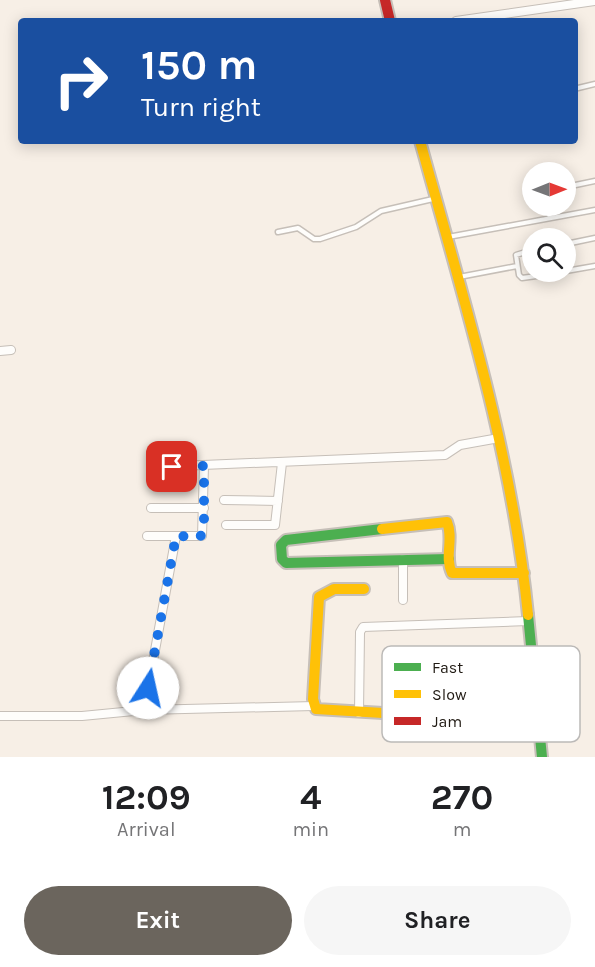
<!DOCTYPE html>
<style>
body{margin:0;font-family:Karla,sans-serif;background:#f6f6f6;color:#202124;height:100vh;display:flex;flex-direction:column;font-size:22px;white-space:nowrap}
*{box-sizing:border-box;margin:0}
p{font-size:20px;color:#757577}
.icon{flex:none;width:33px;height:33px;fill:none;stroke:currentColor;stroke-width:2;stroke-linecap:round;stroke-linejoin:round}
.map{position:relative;height:757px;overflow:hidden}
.side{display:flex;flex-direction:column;background:#fff;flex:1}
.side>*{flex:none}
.guide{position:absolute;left:18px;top:18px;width:560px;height:126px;border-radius:6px;box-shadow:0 3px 15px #0003;background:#1a4fa0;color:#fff;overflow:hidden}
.needle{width:39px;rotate:89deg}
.buttons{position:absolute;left:522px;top:162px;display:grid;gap:12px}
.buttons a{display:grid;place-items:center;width:54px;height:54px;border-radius:50%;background:#fff;box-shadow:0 3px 15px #0003;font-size:30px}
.pin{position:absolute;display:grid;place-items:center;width:51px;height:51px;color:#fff;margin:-26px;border-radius:12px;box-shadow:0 3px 9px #0006}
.me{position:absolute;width:66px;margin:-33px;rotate:10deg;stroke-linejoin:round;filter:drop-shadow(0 0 4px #0008)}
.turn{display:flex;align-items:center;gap:21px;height:126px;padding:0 24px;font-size:27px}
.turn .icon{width:78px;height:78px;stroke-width:2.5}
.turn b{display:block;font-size:42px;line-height:51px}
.eta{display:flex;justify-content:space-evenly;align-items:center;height:102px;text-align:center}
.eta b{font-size:36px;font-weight:700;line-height:42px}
.action{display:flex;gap:12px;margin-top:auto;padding:12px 24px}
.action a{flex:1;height:69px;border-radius:36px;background:#6b655d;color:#fff;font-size:24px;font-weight:700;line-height:69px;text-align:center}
.action a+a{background:#f6f6f6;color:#202124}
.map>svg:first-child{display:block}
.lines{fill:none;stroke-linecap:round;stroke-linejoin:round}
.lane-casing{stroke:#c6bfb8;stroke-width:7}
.street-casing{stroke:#c6bfb8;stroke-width:10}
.fast-casing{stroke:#c6bfb8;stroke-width:14}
.slow-casing{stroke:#c6bfb8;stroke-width:14}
.jam-casing{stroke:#c6bfb8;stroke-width:14}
.lane{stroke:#fefdfb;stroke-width:4}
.street{stroke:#fefdfb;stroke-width:8}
.fast{stroke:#4caf50;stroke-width:10}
.slow{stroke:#ffc107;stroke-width:10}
.jam{stroke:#c62828;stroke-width:10}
.route{stroke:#1a73e8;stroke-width:10;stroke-dasharray:0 18}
.key{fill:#fff;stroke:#bcbab8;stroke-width:1.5}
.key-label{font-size:16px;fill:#201a13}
</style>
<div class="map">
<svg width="595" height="757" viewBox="0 0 595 757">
<rect width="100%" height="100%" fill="#f7efe6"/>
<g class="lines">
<!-- lane casing -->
<g class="lane-casing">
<path id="lane" d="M 574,89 L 595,84
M 566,187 L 595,181
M 547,206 L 550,218
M 278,232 L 298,228 L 314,239 L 320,239 L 356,227 L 381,211 L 433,199
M 448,237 L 595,210
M 566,244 L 595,238
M 532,250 L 516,255 L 519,275 L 522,278 L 565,272
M 566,271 L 595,266
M 459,277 L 517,266"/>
</g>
<!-- street casing -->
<g class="street-casing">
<path id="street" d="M 456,21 L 595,1
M 0,351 L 11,350
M 155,467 L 445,455 L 460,445 L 499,438
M 224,500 L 278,501
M 151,508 L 204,508
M 226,525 L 275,525 L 282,463
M 147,536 L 202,536 L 204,466
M 403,559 L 403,600
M 144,710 L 176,536
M 359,713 L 360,632 L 363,627 L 528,621
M 0,716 L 82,716 L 144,710 L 314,706"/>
</g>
<!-- fast casing -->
<g class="fast-casing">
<path id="fast" d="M 382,529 L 286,540 L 281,545 L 282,559 L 286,563 L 449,559
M 528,615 L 542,757
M 383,713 L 474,711 L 537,717"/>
</g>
<!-- slow casing -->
<g class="slow-casing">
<path id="slow" d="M 420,141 C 463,297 512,453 528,615
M 382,529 L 447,522 C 454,539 444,557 452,573 L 524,573
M 364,589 L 334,589 L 319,597 L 313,699 L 316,709 L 383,713"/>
</g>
<!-- jam casing -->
<g class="jam-casing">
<path id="jam" d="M 385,0 L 390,21"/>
</g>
<!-- lane -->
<use href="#lane" class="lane"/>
<!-- street -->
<use href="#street" class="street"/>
<!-- fast -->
<use href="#fast" class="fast"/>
<!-- slow -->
<use href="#slow" class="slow"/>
<!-- jam -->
<use href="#jam" class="jam"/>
</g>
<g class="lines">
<!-- route -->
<path class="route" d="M 148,688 L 176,536 L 200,537 L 204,531 L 204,466 L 172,467"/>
</g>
<!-- legend -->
<rect x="382" y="646" width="198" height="96" rx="9" class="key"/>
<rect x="394" y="663" width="27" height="8" fill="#4caf50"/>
<rect x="394" y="690" width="27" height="8" fill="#ffc107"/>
<rect x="394" y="717" width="27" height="8" fill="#c62828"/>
<g class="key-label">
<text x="432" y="673">Fast</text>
<text x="432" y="700">Slow</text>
<text x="432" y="727">Jam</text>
</g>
</svg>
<div class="buttons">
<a><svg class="needle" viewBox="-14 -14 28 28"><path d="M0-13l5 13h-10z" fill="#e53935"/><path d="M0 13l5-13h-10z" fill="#757577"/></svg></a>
<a><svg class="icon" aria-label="search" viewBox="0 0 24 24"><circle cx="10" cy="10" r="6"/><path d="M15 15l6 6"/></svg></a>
</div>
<div class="pin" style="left:172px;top:467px;background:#d93025"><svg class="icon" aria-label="arrive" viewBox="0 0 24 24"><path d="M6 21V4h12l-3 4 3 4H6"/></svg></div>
<svg class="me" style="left:148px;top:688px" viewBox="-20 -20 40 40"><circle r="19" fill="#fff"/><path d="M0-13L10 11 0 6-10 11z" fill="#1a73e8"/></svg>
<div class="guide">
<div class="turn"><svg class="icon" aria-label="right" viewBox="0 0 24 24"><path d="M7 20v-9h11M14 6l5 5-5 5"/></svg><div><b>150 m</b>Turn right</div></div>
</div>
</div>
<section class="side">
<div class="eta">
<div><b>12:09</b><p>Arrival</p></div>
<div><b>4</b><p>min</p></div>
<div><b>270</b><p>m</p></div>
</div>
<div class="action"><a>Exit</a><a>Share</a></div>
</section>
